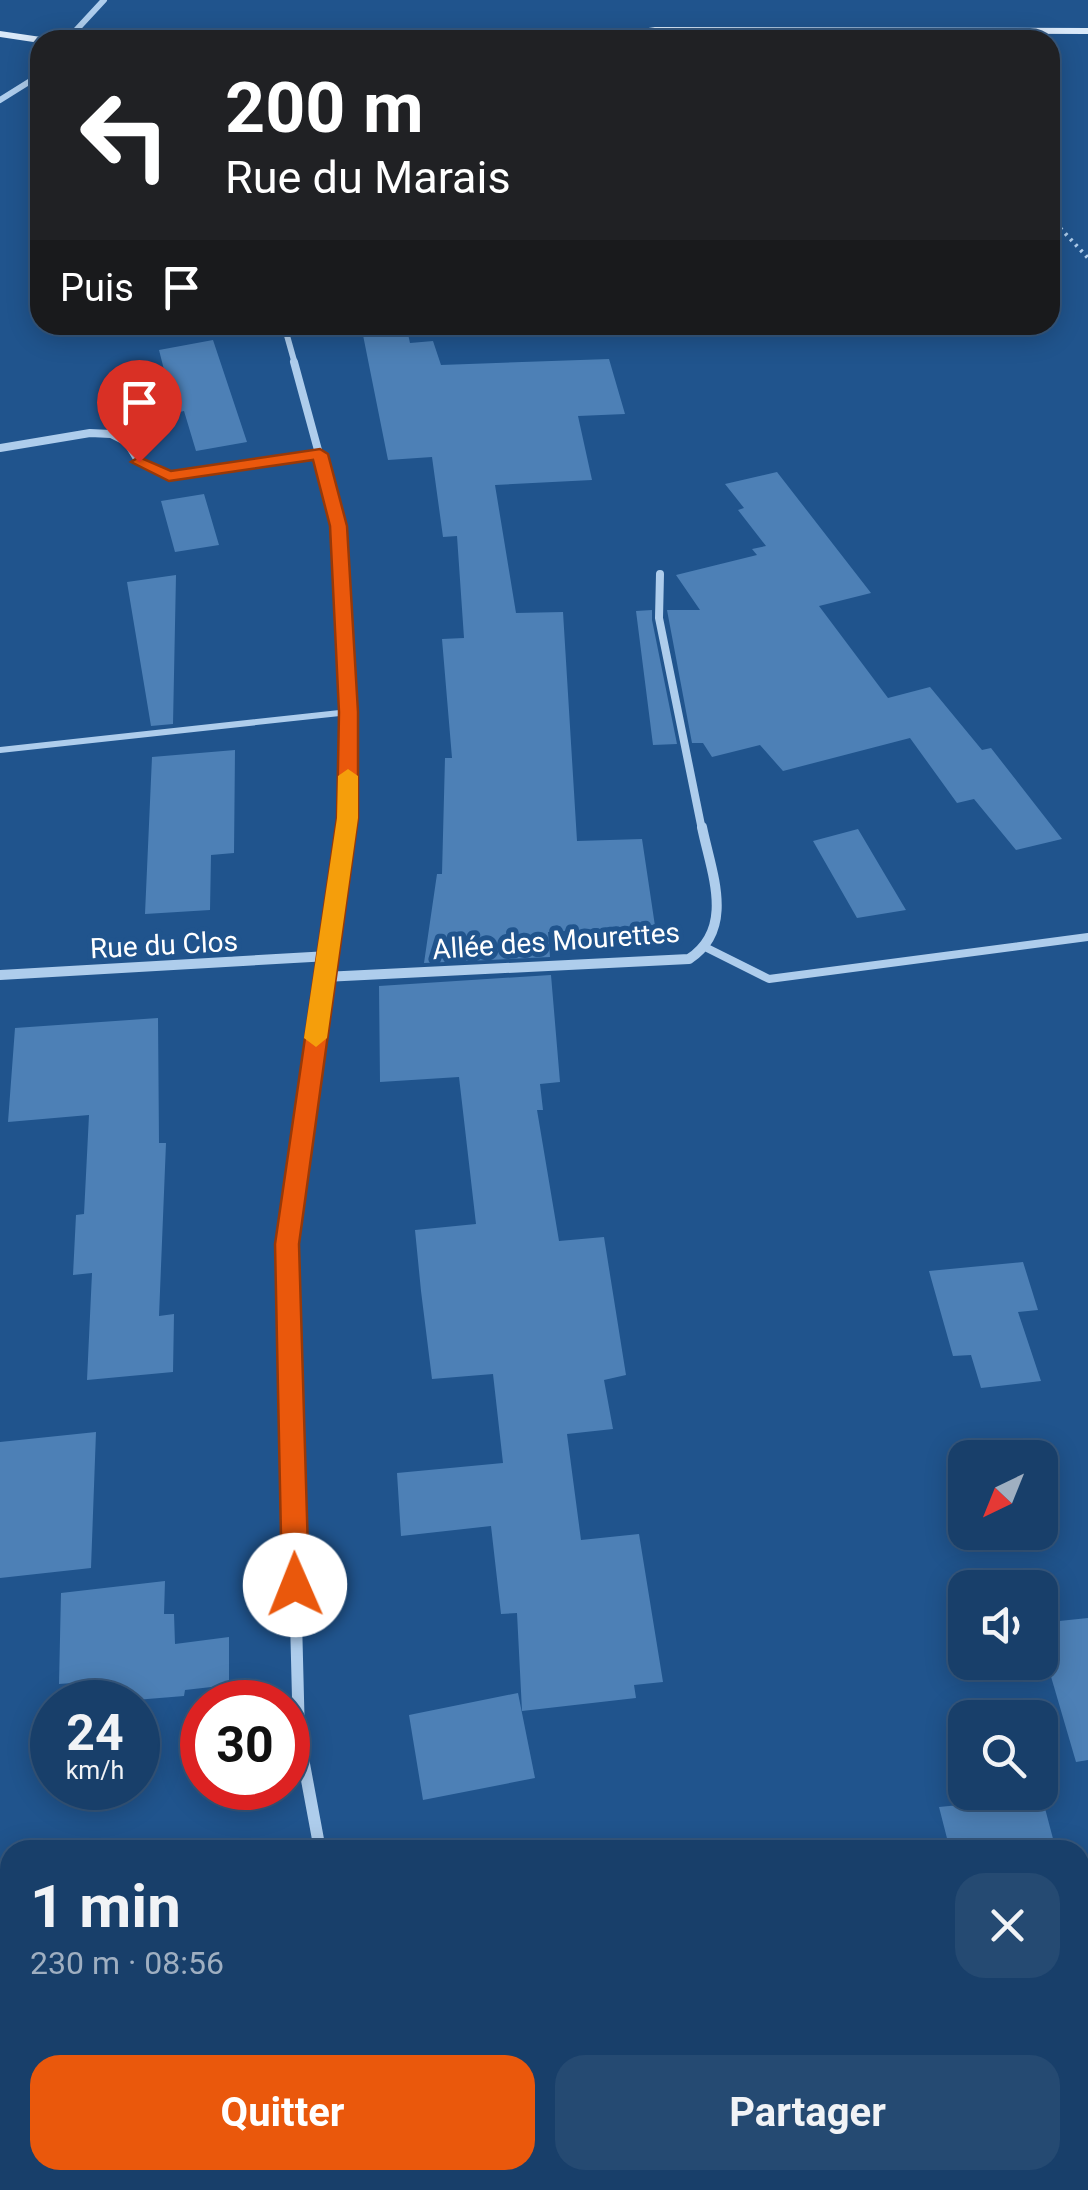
<!DOCTYPE html>
<html lang="fr">
<meta charset="utf-8">
<style>
body{margin:0;font-family:Roboto,sans-serif;background:#254a72;color:#f1f3f6;height:100vh;display:flex;flex-direction:column;font-size:38px;white-space:nowrap}
*{box-sizing:border-box;margin:0}
p{font-size:32px;color:#9fafc1}
.icon{flex:none;width:55px;height:55px;fill:none;stroke:currentColor;stroke-width:2;stroke-linecap:round;stroke-linejoin:round}
.map{position:relative;flex:1;overflow:hidden}
.drawer{position:absolute;left:0px;top:1840px;width:1090px;height:350px;display:flex;flex-direction:column;background:#183f6a;border-radius:30px 30px 0 0;box-shadow:0 5px 25px #0003,0 0 0 2px #36587e}
.drawer>*{flex:none}
.banner{position:absolute;left:30px;top:30px;width:1030px;height:305px;border-radius:30px;box-shadow:0 5px 25px #0003,0 0 0 2px #36587e;background:#202124;color:#fff;overflow:hidden}
.needle{width:65px;rotate:223deg}
.buttons{position:absolute;left:948px;top:1440px;display:grid;gap:20px}
.buttons a{display:grid;place-items:center;width:110px;height:110px;border-radius:20px;background:#183f6a;box-shadow:0 5px 25px #0003,0 0 0 2px #36587e;font-size:50px}
.speed{position:absolute;left:30px;top:1680px;display:flex;gap:20px;font-size:50px;font-weight:700;text-align:center}
.speed>*{display:grid;place-content:center;width:130px;height:130px;border-radius:50%;background:#183f6a;box-shadow:0 5px 25px #0003,0 0 0 2px #36587e;line-height:1}
.speed small{font-size:25px;font-weight:400}
.speed .limit{border:15px solid #d22;background:#fff;color:#111}
.pin{position:absolute;display:grid;place-items:center;width:85px;height:85px;color:#fff;margin:-102px -42px;border-radius:50% 50% 50% 0;rotate:-45deg;box-shadow:0 0 10px #0007}
.pin .icon{rotate:45deg}
.me{position:absolute;width:110px;margin:-55px;rotate:359deg;stroke-linejoin:round;filter:drop-shadow(0 0 8px #0008)}
.turn{display:flex;align-items:center;gap:35px;height:210px;padding:0 30px;font-size:45px}
.turn .icon{width:130px;height:130px;stroke-width:2.5}
.turn b{display:block;font-size:70px;line-height:85px}
.then{display:flex;align-items:center;height:95px;padding:0 30px;background:#0003;gap:20px;font-size:38px}
.round{display:grid;place-items:center;flex:none;width:105px;height:105px;border-radius:30px;background:#254a72}
.overview{display:flex;align-items:center;justify-content:space-between;height:170px;padding:0 30px}
h1{font-size:60px;font-weight:700;line-height:75px}
.cta{display:flex;gap:20px;margin-top:auto;padding:20px 30px}
.cta a{flex:1;height:115px;border-radius:30px;background:#ea580c;color:#fff;font-size:40px;font-weight:700;line-height:115px;text-align:center}
.cta a+a{background:#254a72;color:#f1f3f6}
.map>svg:first-child{display:block}
.building{fill:#4d80b6}
.lines{fill:none;stroke-linecap:round;stroke-linejoin:round}
.path{stroke:#aecdec;stroke-width:4;stroke-dasharray:2.5 5;stroke-linecap:butt}
.service-far1{stroke:#aecdec;stroke-width:6}
.service{stroke:#aecdec;stroke-width:8}
.minor-far3{stroke:#aecdec;stroke-width:6}
.minor-far2{stroke:#aecdec;stroke-width:8}
.minor-far1{stroke:#aecdec;stroke-width:10}
.minor{stroke:#aecdec;stroke-width:12}
.secondary{fill:#dae9f9;fill-rule:evenodd}
.route{fill:#ea580c;stroke:#983908;stroke-width:2.5}
.slow{fill:#f59e0b}
.labels{text-anchor:middle;dominant-baseline:central;stroke-width:10;stroke-linejoin:round;paint-order:stroke}
.street-label{font-size:28px;fill:#fff;stroke:#20548d}
</style>
<div class="map">
<svg width="1088" height="2190" viewBox="0 0 1088 2190">
<rect width="100%" height="100%" fill="#20548d"/>
<!-- building -->
<path class="building" d="M 361,325 L 406,325 L 410,343 L 433,341 L 441,365 L 609,359 L 625,414 L 578,416 L 592,480 L 495,485 L 516,613 L 563,612 L 577,841 L 642,839 L 655,926 L 548,932 L 550,957 L 424,963 L 437,874 L 442,874 L 445,758 L 452,758 L 442,639 L 464,638 L 457,536 L 443,537 L 432,457 L 388,460 Z
M 213,340 L 247,442 L 196,451 L 184,411 L 175,413 L 159,350 Z
M 777,472 L 871,593 L 819,606 L 888,698 L 930,687 L 982,750 L 991,748 L 1062,839 L 1016,850 L 974,799 L 957,803 L 910,738 L 783,771 L 760,745 L 712,757 L 703,743 L 692,743 L 667,610 L 700,610 L 676,575 L 757,555 L 752,549 L 766,546 L 738,510 L 744,508 L 725,484 Z
M 204,494 L 219,545 L 175,552 L 161,501 Z
M 176,575 L 173,724 L 151,726 L 127,582 Z
M 652,610 L 652,620 L 677,744 L 653,745 L 636,611 Z
M 235,750 L 234,853 L 211,855 L 210,910 L 145,914 L 152,757 Z
M 858,829 L 884,873 L 906,910 L 857,918 L 813,841 Z
M 551,975 L 560,1082 L 540,1084 L 543,1110 L 537,1110 L 559,1241 L 604,1237 L 626,1375 L 604,1380 L 613,1429 L 567,1434 L 581,1540 L 639,1534 L 663,1682 L 634,1685 L 636,1698 L 522,1711 L 517,1613 L 501,1614 L 491,1526 L 401,1536 L 397,1473 L 503,1463 L 493,1374 L 432,1379 L 421,1291 L 415,1230 L 476,1224 L 459,1077 L 380,1082 L 379,986 Z
M 158,1018 L 159,1143 L 166,1143 L 159,1316 L 174,1314 L 173,1372 L 87,1380 L 92,1273 L 73,1275 L 76,1215 L 84,1214 L 89,1115 L 8,1122 L 15,1028 Z
M 1023,1262 L 1038,1310 L 1018,1312 L 1041,1381 L 981,1388 L 971,1355 L 953,1356 L 929,1271 Z
M 96,1432 L 91,1568 L 0,1578 L 0,1442 Z
M 165,1581 L 164,1614 L 174,1614 L 175,1644 L 229,1637 L 229,1685 L 185,1690 L 184,1696 L 111,1702 L 112,1680 L 59,1684 L 61,1593 Z
M 1088,1618 L 1088,1760 L 1076,1762 L 1040,1639 L 1040,1623 Z
M 518,1693 L 535,1778 L 423,1800 L 409,1715 Z
M 1042,1797 L 1056,1850 L 950,1850 L 939,1807 Z"/>
<g class="lines">
<!-- path -->
<path class="path" d="M 1050,217 L 1088,258"/>
<!-- service-far1 -->
<path class="service-far1" d="M 0,750 L 349,712"/>
<!-- service -->
<path class="service" d="M 707,948 L 769,979 L 1088,937"/>
<!-- minor-far3 -->
<path class="minor-far3" d="M 67,40 L 104,0
M 0,100 L 40,75
M 284,325 L 295,364"/>
<!-- minor-far2 -->
<path class="minor-far2" d="M 294,362 L 339,527 L 349,712 L 346,830
M 0,448 L 90,433 L 111,434 L 127,442 L 139,462 L 169,476 L 320,454
M 660,574 L 659,618 L 702,830"/>
<!-- minor-far1 -->
<path class="minor-far1" d="M 0,975 L 329,956
M 324,977 L 689,959 C 736,928 711,872 702,827
M 291,1426 L 287,1245 L 347,827"/>
<!-- minor -->
<path class="minor" d="M 291,1424 L 299,1737 L 320,1850
M 438,2180 L 442,2190"/>
<!-- secondary -->
<path class="secondary" d="M 655,27 L 1088,28 L 1088,34 L 655,33 L 602,40 L 569,40 Z
M 0,31 L 41,37 L 47,40 L 40,40 L 40,43 L 0,37 Z"/>
</g>
<!-- route -->
<path class="route" d="M 320,449 L 328,454 L 347,526 L 358,712 L 358,818 L 299,1244 L 309,1585 L 305,1594 L 295,1598 L 286,1594 L 282,1585 L 275,1244 L 337,818 L 339,712 L 330,526 L 313,460 L 169,481 L 131,462 L 139,457 L 171,471 Z"/>
<!-- slow -->
<path class="slow" d="M 348,769 L 358,776 L 358,818 L 327,1038 L 316,1047 L 304,1038 L 337,818 L 338,776 Z"/>
<g class="labels">
<!-- street labels -->
<g class="street-label">
<text transform="translate(556 941) rotate(-4)">Allée des Mourettes</text>
<text transform="translate(164 945) rotate(-3)">Rue du Clos</text>
</g>
</g>
</svg>
<div class="buttons">
<a><svg class="needle" viewBox="-14 -14 28 28"><path d="M0-13l5 13h-10z" fill="#e53935"/><path d="M0 13l5-13h-10z" fill="#9fafc1"/></svg></a>
<a><svg class="icon" aria-label="sound" viewBox="0 0 24 24"><path d="M4 9h4l5-4v14l-5-4H4zM17 9q2 3 0 6"/></svg></a>
<a><svg class="icon" aria-label="search" viewBox="0 0 24 24"><circle cx="10" cy="10" r="6"/><path d="M15 15l6 6"/></svg></a>
</div>
<div class="speed"><div>24<small>km/h</small></div><div class="limit">30</div></div>
<div class="pin" style="left:139px;top:462px;background:#d93025"><svg class="icon" aria-label="arrive" viewBox="0 0 24 24"><path d="M6 21V4h12l-3 4 3 4H6"/></svg></div>
<svg class="me" style="left:295px;top:1585px" viewBox="-20 -20 40 40"><circle r="19" fill="#fff"/><path d="M0-13L10 11 0 6-10 11z" fill="#ea580c"/></svg>
<div class="banner">
<div class="turn"><svg class="icon" aria-label="left" viewBox="0 0 24 24"><path d="M17 20v-9H6M10 6l-5 5 5 5"/></svg><div><b>200 m</b>Rue du Marais</div></div>
<div class="then">Puis<svg class="icon" aria-label="arrive" viewBox="0 0 24 24"><path d="M6 21V4h12l-3 4 3 4H6"/></svg></div>
</div>
<section class="drawer">
<div class="overview"><div><h1>1 min</h1><p>230 m · 08:56</p></div><a class="round"><svg class="icon" aria-label="close" viewBox="0 0 24 24"><path d="M6 6l12 12M18 6L6 18"/></svg></a></div>
<div class="cta"><a>Quitter</a><a>Partager</a></div>
</section>
</div>
